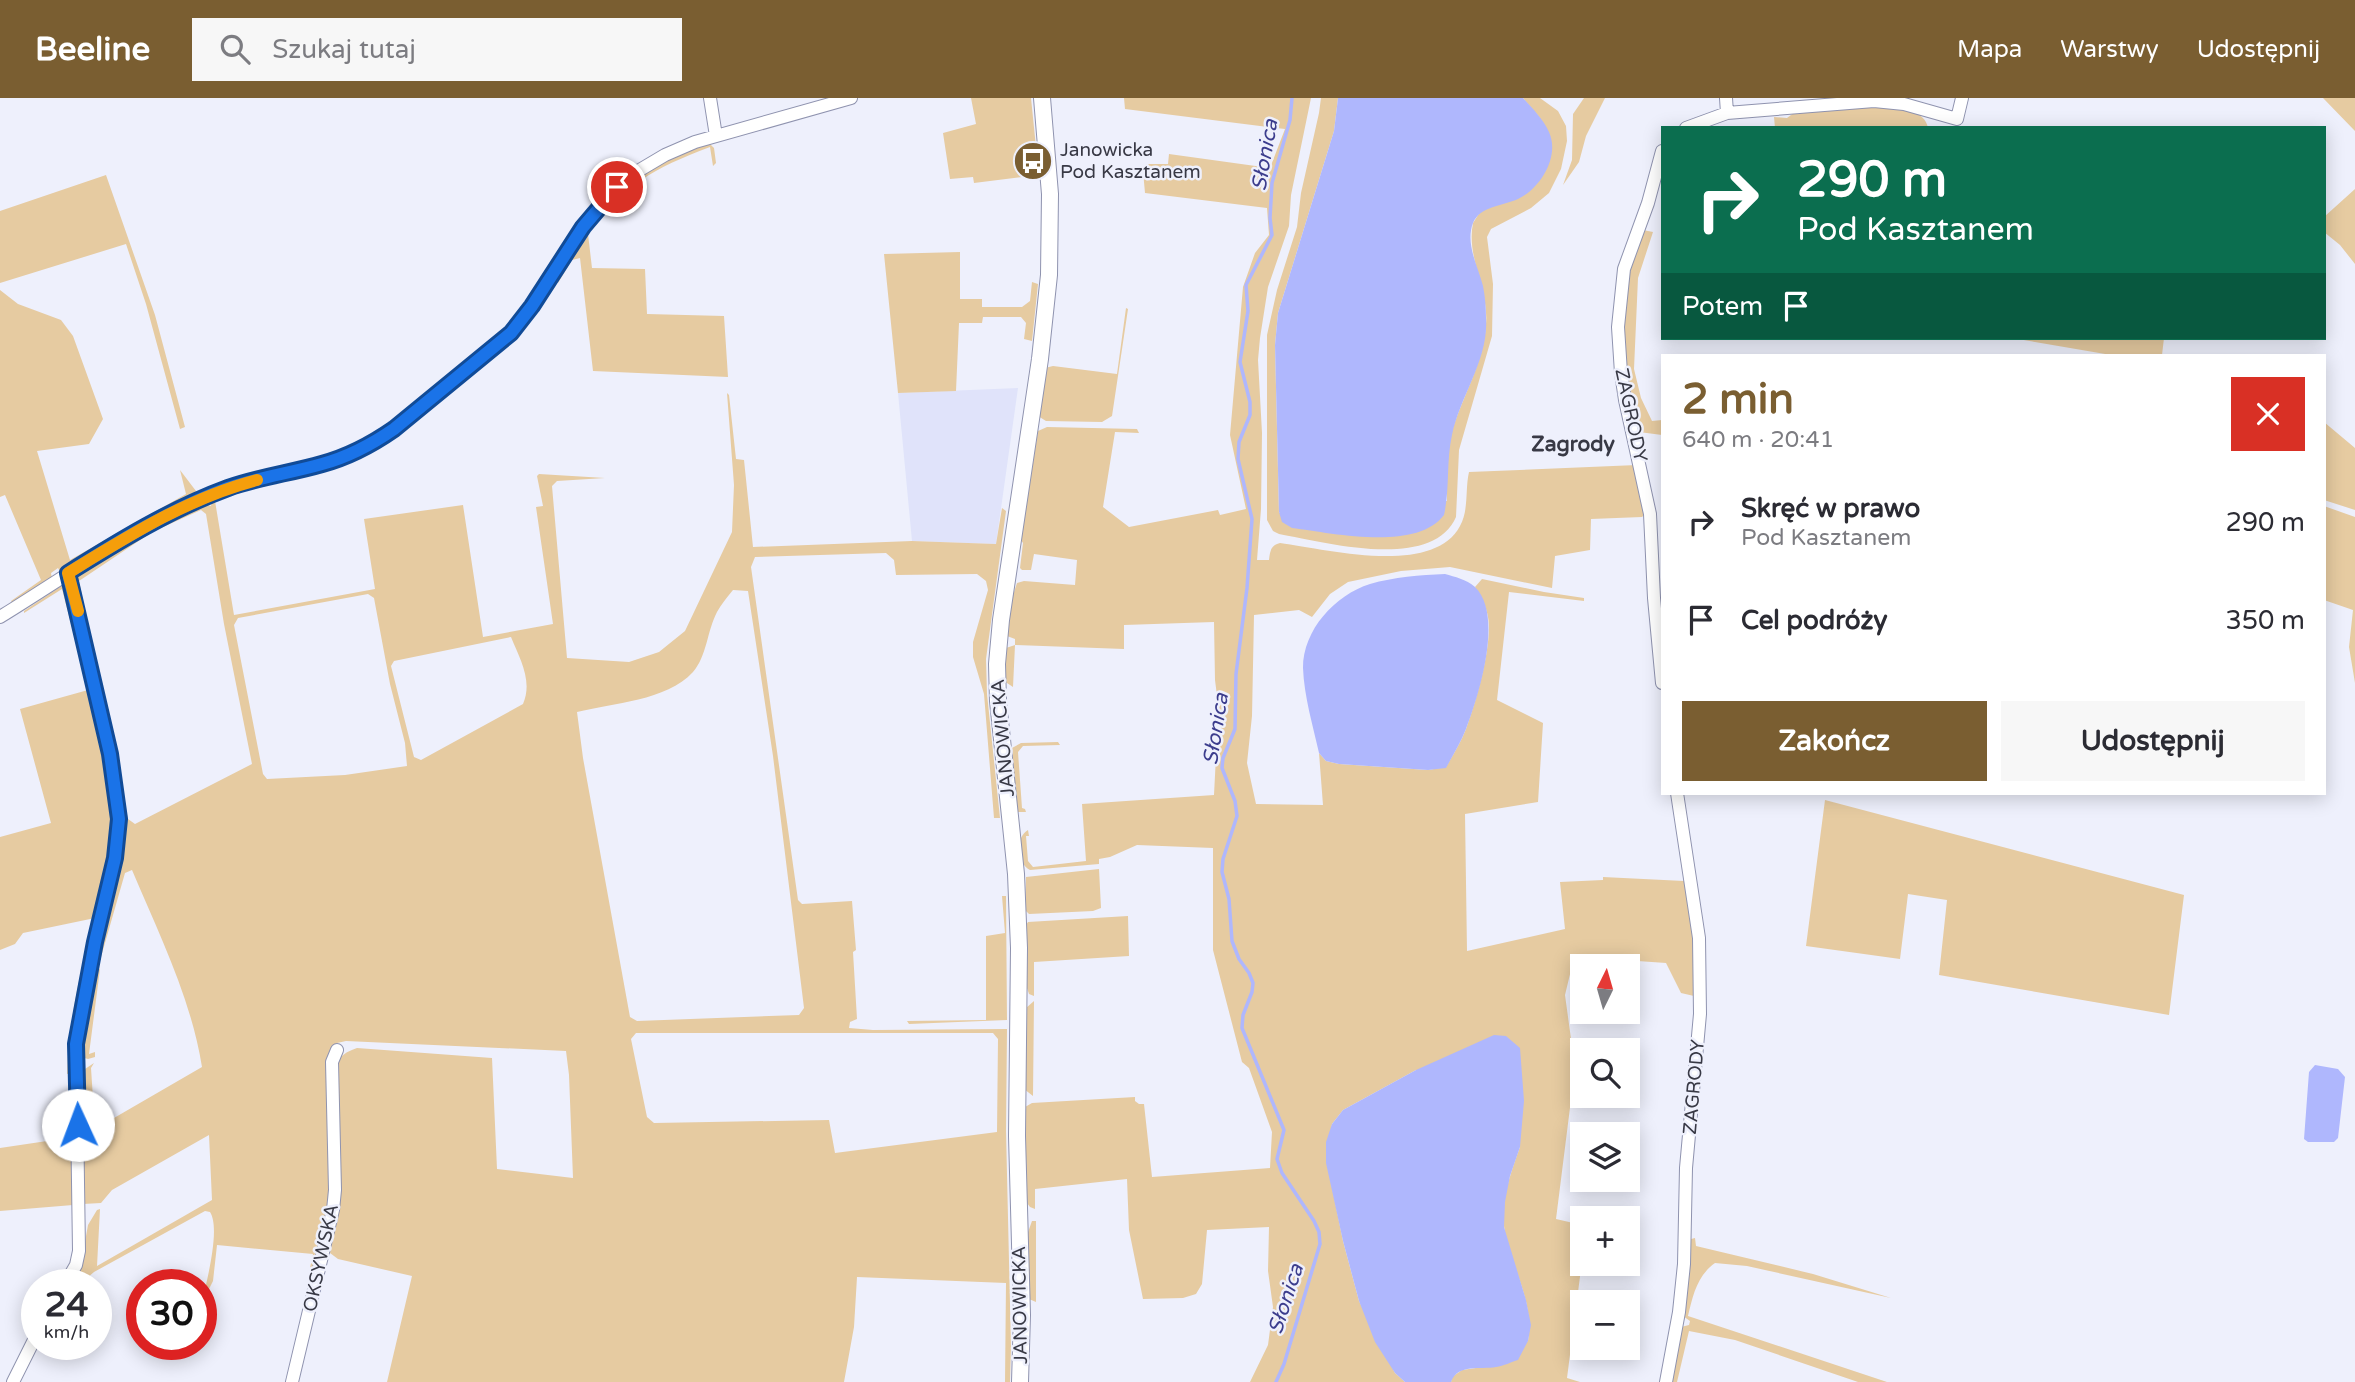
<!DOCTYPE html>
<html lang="pl">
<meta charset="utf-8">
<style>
body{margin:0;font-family:"Varela Round",sans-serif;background:#f7f7f7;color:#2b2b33;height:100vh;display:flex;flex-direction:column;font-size:26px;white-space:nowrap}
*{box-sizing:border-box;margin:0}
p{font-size:23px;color:#7c7c81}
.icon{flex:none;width:38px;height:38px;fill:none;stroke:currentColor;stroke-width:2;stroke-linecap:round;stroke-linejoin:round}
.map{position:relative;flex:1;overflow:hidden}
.drawer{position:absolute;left:1661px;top:256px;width:665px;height:441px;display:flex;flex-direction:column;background:#fff;border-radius:0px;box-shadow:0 4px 18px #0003}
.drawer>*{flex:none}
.hud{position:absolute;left:1661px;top:28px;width:665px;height:214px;border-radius:0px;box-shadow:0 4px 18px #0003;background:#0b6e4f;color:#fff;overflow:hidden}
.needle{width:46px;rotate:5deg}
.buttons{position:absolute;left:1570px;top:856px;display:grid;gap:14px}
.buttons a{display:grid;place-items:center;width:70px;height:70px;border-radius:0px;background:#fff;box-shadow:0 4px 18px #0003;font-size:35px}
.speed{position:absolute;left:21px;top:1171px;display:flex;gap:14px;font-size:35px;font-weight:700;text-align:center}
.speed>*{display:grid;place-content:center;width:91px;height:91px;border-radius:50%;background:#fff;box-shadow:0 4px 18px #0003;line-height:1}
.speed small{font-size:18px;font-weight:400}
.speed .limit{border:10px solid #d22;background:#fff;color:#111}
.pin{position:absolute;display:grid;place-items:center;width:60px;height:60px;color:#fff;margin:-30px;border:4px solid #fff;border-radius:50%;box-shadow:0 2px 7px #0007}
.me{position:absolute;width:77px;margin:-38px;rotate:358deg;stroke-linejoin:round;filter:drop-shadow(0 0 5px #0008)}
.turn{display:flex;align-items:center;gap:24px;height:147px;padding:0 21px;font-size:32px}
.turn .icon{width:91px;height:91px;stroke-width:2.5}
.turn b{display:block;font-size:49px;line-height:60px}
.then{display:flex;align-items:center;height:66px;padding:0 21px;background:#0003;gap:14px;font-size:26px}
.round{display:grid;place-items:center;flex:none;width:74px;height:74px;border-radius:0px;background:#f7f7f7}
.overview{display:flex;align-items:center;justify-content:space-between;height:119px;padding:0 21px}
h1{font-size:42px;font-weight:700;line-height:52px;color:#7a5e31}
.primary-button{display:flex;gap:14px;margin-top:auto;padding:14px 21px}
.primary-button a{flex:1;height:80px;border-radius:0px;background:#7a5e31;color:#fff;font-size:28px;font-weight:700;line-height:80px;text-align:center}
.primary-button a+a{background:#f7f7f7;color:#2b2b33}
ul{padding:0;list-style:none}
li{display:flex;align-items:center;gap:21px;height:98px;padding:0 21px}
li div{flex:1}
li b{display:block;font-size:26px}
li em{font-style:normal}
header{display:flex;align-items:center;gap:42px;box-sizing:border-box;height:98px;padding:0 35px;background:#7a5e31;color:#fff}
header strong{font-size:33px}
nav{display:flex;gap:38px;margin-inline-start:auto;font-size:24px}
.search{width:490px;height:63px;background:#f7f7f7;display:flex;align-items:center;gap:18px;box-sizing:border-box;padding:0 24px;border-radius:0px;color:#7c7c81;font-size:26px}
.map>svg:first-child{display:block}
.built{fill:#e0e3fa}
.green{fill:#e6cba1;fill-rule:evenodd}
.water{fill:#afb7fd}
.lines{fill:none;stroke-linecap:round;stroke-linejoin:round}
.stream{stroke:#afb7fd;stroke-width:3.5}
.minor-casing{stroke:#8f93af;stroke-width:14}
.tertiary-casing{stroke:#8f93af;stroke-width:18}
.minor{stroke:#fff;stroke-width:12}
.tertiary{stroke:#fff;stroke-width:16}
.route-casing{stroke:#114b97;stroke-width:18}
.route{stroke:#1a73e8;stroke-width:12}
.slow{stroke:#f59e0b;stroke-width:12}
.labels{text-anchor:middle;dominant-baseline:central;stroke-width:5;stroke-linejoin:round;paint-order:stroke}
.poi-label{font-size:19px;fill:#383945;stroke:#eef0fc;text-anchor:start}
.street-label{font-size:19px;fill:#383945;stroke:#eef0fc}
.water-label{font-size:21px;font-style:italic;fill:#3c3d8d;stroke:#eef0fc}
.neighbourhood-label{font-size:21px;font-weight:bold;fill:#383945;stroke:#eef0fc}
</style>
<header>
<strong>Beeline</strong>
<div class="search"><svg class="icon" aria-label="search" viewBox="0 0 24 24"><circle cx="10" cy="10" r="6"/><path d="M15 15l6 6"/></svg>Szukaj tutaj</div>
<nav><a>Mapa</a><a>Warstwy</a><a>Udostępnij</a></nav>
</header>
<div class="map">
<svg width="2355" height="1284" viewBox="0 0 2355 1284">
<rect width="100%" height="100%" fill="#eef0fc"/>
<!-- built -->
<path class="built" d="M 1018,290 L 996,446 L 912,443 L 898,295 Z"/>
<!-- green -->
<path class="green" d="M 971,0 L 1031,0 L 1037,59 L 1034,60 L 1034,69 L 1038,69 L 1039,77 L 974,85 L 973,79 L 950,81 L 943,35 L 976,26 Z
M 1124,0 L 1311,0 L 1291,97 L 1289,128 L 1268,189 L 1260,240 L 1258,262 L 1262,335 L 1261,411 L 1257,462 L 1269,462 C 1270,453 1271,447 1280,445 C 1326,451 1433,479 1460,428 C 1469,412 1465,391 1469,374 L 1637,367 L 1645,416 L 1642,419 L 1591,421 L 1590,452 L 1555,458 L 1552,490 L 1450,469 L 1401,473 L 1348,484 L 1330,496 L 1312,519 L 1299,512 L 1254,517 L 1252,618 L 1247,665 L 1256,706 L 1323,707 L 1319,655 L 1326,663 L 1339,666 L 1428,672 L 1446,669 C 1453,657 1461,644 1466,631 C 1476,604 1493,545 1488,519 C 1486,507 1481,499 1475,489 L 1482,481 L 1544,494 L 1584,500 L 1584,503 L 1509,494 L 1497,602 L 1543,625 L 1538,704 L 1465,716 L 1467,853 L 1565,831 L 1560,784 L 1603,782 L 1603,779 L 1684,783 L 1693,841 L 1694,898 L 1681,895 L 1666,865 L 1595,860 L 1571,872 L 1565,897 L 1575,970 L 1556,1121 L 1582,1127 L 1582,1163 L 1567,1280 L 1580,1284 L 1451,1284 L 1452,1279 L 1462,1272 L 1476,1270 L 1528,1243 C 1535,1202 1509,1167 1504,1128 C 1501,1101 1511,1074 1520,1049 L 1416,972 L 1343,1012 L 1332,1026 L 1327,1065 L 1343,1143 L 1359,1203 L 1395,1275 L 1405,1284 L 1250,1284 L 1268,1247 L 1273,1209 L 1268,1173 L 1269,1129 L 1207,1132 L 1202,1186 L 1196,1196 L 1183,1200 L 1143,1201 L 1129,1132 L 1127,1081 L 1035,1091 L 1035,1111 L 1030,1109 L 1027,1105 L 1025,1009 L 1032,1005 L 1135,999 L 1135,1003 L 1139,1006 L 1144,1006 L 1152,1079 L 1270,1070 L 1272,1034 L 1249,970 L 1242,964 L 1213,852 L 1213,750 L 1137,747 L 1110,759 L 1099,761 L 1099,766 L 1030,772 C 1017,766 1015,739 1028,732 L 1029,738 L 1026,738 L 1028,763 L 1033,769 L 1086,763 L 1082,706 L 1214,697 L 1216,658 L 1221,629 L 1215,582 L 1214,524 L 1124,527 L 1124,551 L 1015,547 L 1013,589 L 1004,583 L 1006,550 L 1015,547 L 1015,541 L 1007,538 L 1011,503 L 1017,485 L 1024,483 L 1075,487 L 1077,462 L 1034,456 L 1031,472 L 1022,472 L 1020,470 L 1023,445 L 1021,442 L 1038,333 L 1047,329 L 1137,331 L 1139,335 L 1115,334 L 1103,409 L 1129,429 L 1218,412 L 1220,417 L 1246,411 L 1230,337 L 1243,189 L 1255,155 L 1269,137 L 1267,110 L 1145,95 L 1143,73 L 1147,66 L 1168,66 L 1169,56 L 1270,70 L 1285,31 L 1125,11 Z
M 1321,0 L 1338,0 L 1334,33 L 1278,215 L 1275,247 L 1279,415 L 1447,403 C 1446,380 1446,356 1452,333 C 1463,297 1484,264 1486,226 C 1489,191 1466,160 1473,125 L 1540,20 L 1523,0 L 1540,0 L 1558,13 L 1566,28 L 1567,43 L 1561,71 L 1549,95 L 1531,110 L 1491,131 L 1487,139 L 1493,186 L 1492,238 L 1459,352 L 1456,419 C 1432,474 1324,444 1279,436 L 1273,433 L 1267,422 L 1267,237 L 1277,192 L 1297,129 L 1301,95 L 1319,15 Z
M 1584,0 L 1605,0 L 1586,38 L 1579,64 L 1563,87 L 1572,62 L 1573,16 Z
M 2323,0 L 2355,0 L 2355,33 Z
M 1887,7 C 1902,11 1925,12 1928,30 L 1775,30 L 1774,19 L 1787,20 L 1795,14 Z
M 709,45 L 714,50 L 716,65 L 713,68 L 710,49 C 652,71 626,86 588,136 L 592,170 L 645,171 L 647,216 L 724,218 L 728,279 L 593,273 L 580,160 L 572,162 L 558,185 L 557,179 C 576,150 594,119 618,95 C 643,71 677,57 709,45 Z
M 106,77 L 155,217 L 185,329 L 180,331 L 146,206 L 126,146 L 0,185 L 0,113 Z
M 2355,91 L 2355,166 L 2340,147 L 2324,134 L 2324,119 Z
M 1643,132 L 1653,134 L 1638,180 L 1634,271 L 1641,300 L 1652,323 L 1662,322 L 1662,337 L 1639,334 C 1631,303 1621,265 1622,232 C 1622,198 1632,164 1643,132 Z
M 960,154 L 960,201 L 982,201 L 982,209 L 1022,209 L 1030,203 L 1032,184 L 1038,186 L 1032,243 L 1024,241 L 1026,225 L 1021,219 L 983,219 L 982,225 L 959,225 L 956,293 L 898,295 L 884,156 Z
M 0,192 L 18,206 L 61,222 L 73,238 L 103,321 L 89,346 L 37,353 L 70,462 L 186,396 L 180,372 L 196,393 L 194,398 L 61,475 L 58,470 L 51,475 L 52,481 L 13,506 L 11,503 L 41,482 L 5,397 L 0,399 Z
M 1126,210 L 1128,211 L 1112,318 L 1102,324 L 1046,323 L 1038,318 L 1045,270 L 1053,268 L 1117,276 Z
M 2012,240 L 2164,240 L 2162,257 L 2111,257 Z
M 727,295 L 729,297 L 736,361 L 744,362 L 753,449 L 912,443 L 996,446 L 1002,410 L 1006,413 L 986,561 L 987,596 L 1000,720 L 994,720 L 984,596 L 973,559 L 973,544 L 988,492 L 986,483 L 977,476 L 896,477 L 894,462 L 886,455 L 755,459 L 751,469 L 798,802 L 802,806 L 852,803 L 856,852 L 853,854 L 857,921 L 850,924 L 849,930 L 873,932 L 1007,931 L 1006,1033 L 1011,1249 L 1010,1284 L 1005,1284 L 1006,1185 L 857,1179 L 854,1229 L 844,1284 L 387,1284 L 412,1178 L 338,1161 L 330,1155 L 340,1091 L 336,968 C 340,957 346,954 357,950 L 492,960 L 497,1071 L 573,1080 L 569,977 L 566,953 L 346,943 L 337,945 L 331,952 L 332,1092 L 318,1168 L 310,1170 L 313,1156 L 217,1147 L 213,1183 L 202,1205 C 206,1185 221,1131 210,1114 L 205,1113 L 94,1174 L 80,1186 L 68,1186 L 84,1149 L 88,1127 L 97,1112 L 100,1111 L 97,1168 L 212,1102 L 209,1037 L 112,1092 L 101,1105 L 83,1106 L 82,973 L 94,965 L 91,970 L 95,1031 L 202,969 C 191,900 159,836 132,772 L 125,775 L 101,859 L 99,854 L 121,737 L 75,483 L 78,475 L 178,417 L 204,406 L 211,408 L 212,403 L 242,392 L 243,394 L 215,403 L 234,517 L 375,491 L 364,421 L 463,407 L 483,539 L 553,526 L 536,409 L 543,408 L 537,378 L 539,376 L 605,380 L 557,383 L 552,388 L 567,560 L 629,564 L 659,554 L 685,533 L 732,434 L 734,387 ZM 201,412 L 206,416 L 224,526 L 252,666 L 135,726 L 128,721 L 79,483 L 152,434 ZM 733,492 L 748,493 L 773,658 L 804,910 L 799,917 L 637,923 L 630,919 L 583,660 L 577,614 C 613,605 666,603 693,574 C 707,558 707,533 717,514 C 721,507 727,499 733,492 ZM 368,496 L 374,500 L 390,586 L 405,645 L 407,668 L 345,677 L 267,681 L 263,676 L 234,527 L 238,520 ZM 511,539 C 520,561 533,583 523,606 L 421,662 L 414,659 L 391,568 L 394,563 ZM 636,935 L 993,935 L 998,941 L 997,1034 L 835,1055 L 829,1022 L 654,1025 L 647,1019 L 631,941 Z
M 2324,324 L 2355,350 L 2355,412 L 2324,402 Z
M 2324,408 L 2355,419 L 2355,585 L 2349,549 L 2353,512 L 2324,502 Z
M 63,487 L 66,487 L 112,688 L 115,729 L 110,738 L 112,758 L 72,975 L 67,976 C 69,922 80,872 95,820 L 23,835 L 15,846 L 0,852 L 0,739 L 51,725 L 20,611 L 88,592 L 62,491 L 24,515 L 24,513 Z
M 1058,644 L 1060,647 L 1023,648 L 1018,654 L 1022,710 L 1025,711 L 1026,714 L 1017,714 L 1012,650 L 1021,645 Z
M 1825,702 L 2184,797 L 2169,917 L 1939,877 L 1947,802 L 1908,796 L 1900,861 L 1806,848 Z
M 1099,771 L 1101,810 L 1093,813 L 1029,816 L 1025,812 L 1026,779 Z
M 1002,798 L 1006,798 L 1007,922 L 909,926 L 907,923 L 986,922 L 986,838 L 1005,835 Z
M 1128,818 L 1129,858 L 1034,864 L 1034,898 L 1029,896 L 1025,884 L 1026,827 L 1028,824 Z
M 100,871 L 89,956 L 95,954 L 95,959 L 88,961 L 81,959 L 80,945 L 94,874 Z
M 1034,903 L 1033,998 L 1024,991 L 1025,917 L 1026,910 Z
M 72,989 C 82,1013 74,1079 73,1107 L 0,1113 L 0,1050 L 74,1039 L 69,990 Z
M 1032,1123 L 1036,1123 L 1036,1204 L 1029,1201 L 1027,1137 Z
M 1695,1140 L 1696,1148 L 1813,1176 L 1891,1200 L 1747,1168 L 1715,1165 C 1697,1178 1693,1197 1688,1218 L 1887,1284 L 1858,1284 L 1735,1242 L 1689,1233 L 1677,1284 L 1671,1284 L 1681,1229 L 1689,1227 L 1690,1223 L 1683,1218 L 1691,1141 Z"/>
<!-- water -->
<path class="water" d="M 1338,0 L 1523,0 C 1532,10 1543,21 1549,34 C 1560,58 1541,90 1518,101 C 1503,108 1480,108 1473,125 C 1465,146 1478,168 1483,188 C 1485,198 1486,209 1486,220 C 1489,261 1460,298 1452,337 C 1446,364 1450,391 1444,417 C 1416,454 1332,435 1292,430 L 1282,424 L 1279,414 L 1275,247 L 1278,215 L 1334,33 Z
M 1445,476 C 1455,479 1466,481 1475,489 C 1504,517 1479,597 1466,631 C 1461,644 1453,657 1446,670 L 1428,672 L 1339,666 L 1326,663 L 1319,655 C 1313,628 1304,598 1303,570 C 1303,532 1335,497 1370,486 C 1394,479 1420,477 1445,476 Z
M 1494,937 L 1506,938 L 1520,950 L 1524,1003 L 1520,1049 L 1510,1078 L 1505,1104 L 1504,1129 L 1526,1202 L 1531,1227 L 1528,1243 L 1518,1262 C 1511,1264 1504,1268 1496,1269 C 1481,1272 1458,1265 1451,1284 L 1405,1284 L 1395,1275 L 1375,1244 L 1359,1203 L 1343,1143 L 1326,1065 L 1326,1044 L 1332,1026 L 1343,1012 L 1416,972 Z
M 2315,967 L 2338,971 L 2345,979 L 2338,1040 L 2334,1044 L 2308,1044 L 2304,1041 L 2309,974 Z"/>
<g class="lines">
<!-- stream -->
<path class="stream" d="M 1276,1284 L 1284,1266 L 1320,1146 L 1319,1134 L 1314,1123 L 1282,1075 L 1277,1061 L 1284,1032 L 1242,930 L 1243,917 L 1252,894 L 1253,885 L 1249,875 L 1239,861 L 1232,843 L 1229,801 L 1222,774 L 1223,761 L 1237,718 L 1235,703 L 1222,670 L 1223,660 L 1235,631 L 1236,576 L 1247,490 L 1252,421 L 1238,361 L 1239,344 L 1250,317 L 1250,304 L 1240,264 L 1248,213 L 1246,187 L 1272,137 L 1270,120 L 1272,85 L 1290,22 L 1292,0"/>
<!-- minor casing -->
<g class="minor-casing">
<path id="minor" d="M 710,0 L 716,38
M 1726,0 L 1727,15
M 1686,30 L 1727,15 L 1874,3 L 1904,6 L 1957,21 L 1962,0
M 1662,53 L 1648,105 L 1624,171 L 1618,229 L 1621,275 L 1625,302 L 1650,416 L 1654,500 L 1662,585
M 0,519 C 67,478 131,431 203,400 C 241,383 282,378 322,367 C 348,359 371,347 394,332 L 511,235 L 532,208 L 594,115 L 617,89 L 633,76 L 665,57 L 695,44 L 851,0
M 65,1186 L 76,1167 L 79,1153 L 76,946 L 95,844 L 115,760 L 119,721 L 110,656 L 68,475
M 13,1284 L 37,1236
M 292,1284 L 333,1112 L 335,1092 L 332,964 L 337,952
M 1666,1284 L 1679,1214 L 1684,1166 L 1686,1070 L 1700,916 L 1699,840 L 1677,695"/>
</g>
<!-- tertiary casing -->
<g class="tertiary-casing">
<path id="tertiary" d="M 1020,1284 L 1022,1217 L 1017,1038 L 1019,850 L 1016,776 L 998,603 L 997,566 L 1001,522 L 1040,261 L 1049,177 L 1050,96 L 1042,0"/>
</g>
<!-- minor -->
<use href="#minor" class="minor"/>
<!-- tertiary -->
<use href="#tertiary" class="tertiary"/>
</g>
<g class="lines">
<!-- route casing -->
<g class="route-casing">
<path id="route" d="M 78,1027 L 76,946 L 95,844 L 115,760 L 119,721 L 110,656 L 68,475 C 119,443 171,411 228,390 C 259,379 291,375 322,366 C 348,359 371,347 394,331 L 511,235 L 532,208 L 583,129 L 617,89"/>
</g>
<!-- route -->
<use href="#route" class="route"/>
<!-- slow -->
<path class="slow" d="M 78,513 L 68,475 C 128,438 188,400 257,382"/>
</g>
<!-- icons -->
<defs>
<g id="bus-disc" transform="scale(2.0125)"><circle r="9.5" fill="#7a5e31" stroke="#eef0fc"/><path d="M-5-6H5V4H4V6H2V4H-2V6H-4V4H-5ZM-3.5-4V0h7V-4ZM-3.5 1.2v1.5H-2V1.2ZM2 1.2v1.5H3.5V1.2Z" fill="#fff"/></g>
</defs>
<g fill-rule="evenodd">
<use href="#bus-disc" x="1033" y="63"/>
</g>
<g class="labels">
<!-- poi labels -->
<g class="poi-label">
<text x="1060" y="52">Janowicka<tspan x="1060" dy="22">Pod Kasztanem</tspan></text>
</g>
<!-- street labels -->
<g class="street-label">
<text transform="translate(1631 317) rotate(78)">ZAGRODY</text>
<text transform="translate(1003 640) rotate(-95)">JANOWICKA</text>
<text transform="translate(1694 989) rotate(-85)">ZAGRODY</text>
<text transform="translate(321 1160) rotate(-78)">OKSYWSKA</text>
<text transform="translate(1020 1207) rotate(-91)">JANOWICKA</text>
</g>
<!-- water labels -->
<g class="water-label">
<text transform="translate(1265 57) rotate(-80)">Słonica</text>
<text transform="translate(1216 631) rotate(-81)">Słonica</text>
<text transform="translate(1286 1201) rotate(-72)">Słonica</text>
</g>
<!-- neighbourhood labels -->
<g class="neighbourhood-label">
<text x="1573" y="346">Zagrody</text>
</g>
</g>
</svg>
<div class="buttons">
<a><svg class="needle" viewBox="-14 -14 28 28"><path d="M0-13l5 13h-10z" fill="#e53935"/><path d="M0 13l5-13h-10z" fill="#7c7c81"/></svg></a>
<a><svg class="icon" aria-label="search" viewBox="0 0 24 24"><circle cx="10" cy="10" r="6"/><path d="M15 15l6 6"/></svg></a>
<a><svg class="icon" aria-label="layers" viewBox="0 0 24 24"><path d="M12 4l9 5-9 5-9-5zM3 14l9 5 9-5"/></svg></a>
<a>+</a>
<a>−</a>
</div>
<div class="speed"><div>24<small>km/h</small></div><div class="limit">30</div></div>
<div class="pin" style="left:617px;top:89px;background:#d93025"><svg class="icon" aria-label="arrive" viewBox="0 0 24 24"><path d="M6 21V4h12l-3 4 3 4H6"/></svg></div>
<svg class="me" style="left:78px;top:1027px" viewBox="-20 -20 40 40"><circle r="19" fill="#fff"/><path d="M0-13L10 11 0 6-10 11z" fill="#1a73e8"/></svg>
<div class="hud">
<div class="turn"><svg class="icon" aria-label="right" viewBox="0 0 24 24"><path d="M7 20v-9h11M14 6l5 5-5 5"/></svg><div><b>290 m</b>Pod Kasztanem</div></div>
<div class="then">Potem<svg class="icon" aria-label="arrive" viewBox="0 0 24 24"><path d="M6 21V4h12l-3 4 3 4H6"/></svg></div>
</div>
<section class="drawer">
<div class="overview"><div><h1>2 min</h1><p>640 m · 20:41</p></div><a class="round" style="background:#d93025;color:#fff"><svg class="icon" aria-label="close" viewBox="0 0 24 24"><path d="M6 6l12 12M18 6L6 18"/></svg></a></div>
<ul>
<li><svg class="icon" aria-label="right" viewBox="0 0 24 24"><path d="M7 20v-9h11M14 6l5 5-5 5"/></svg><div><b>Skręć w prawo</b><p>Pod Kasztanem</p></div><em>290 m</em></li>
<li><svg class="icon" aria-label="arrive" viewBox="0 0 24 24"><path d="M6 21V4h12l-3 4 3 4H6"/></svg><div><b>Cel podróży</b></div><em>350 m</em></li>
</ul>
<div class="primary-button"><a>Zakończ</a><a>Udostępnij</a></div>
</section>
</div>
